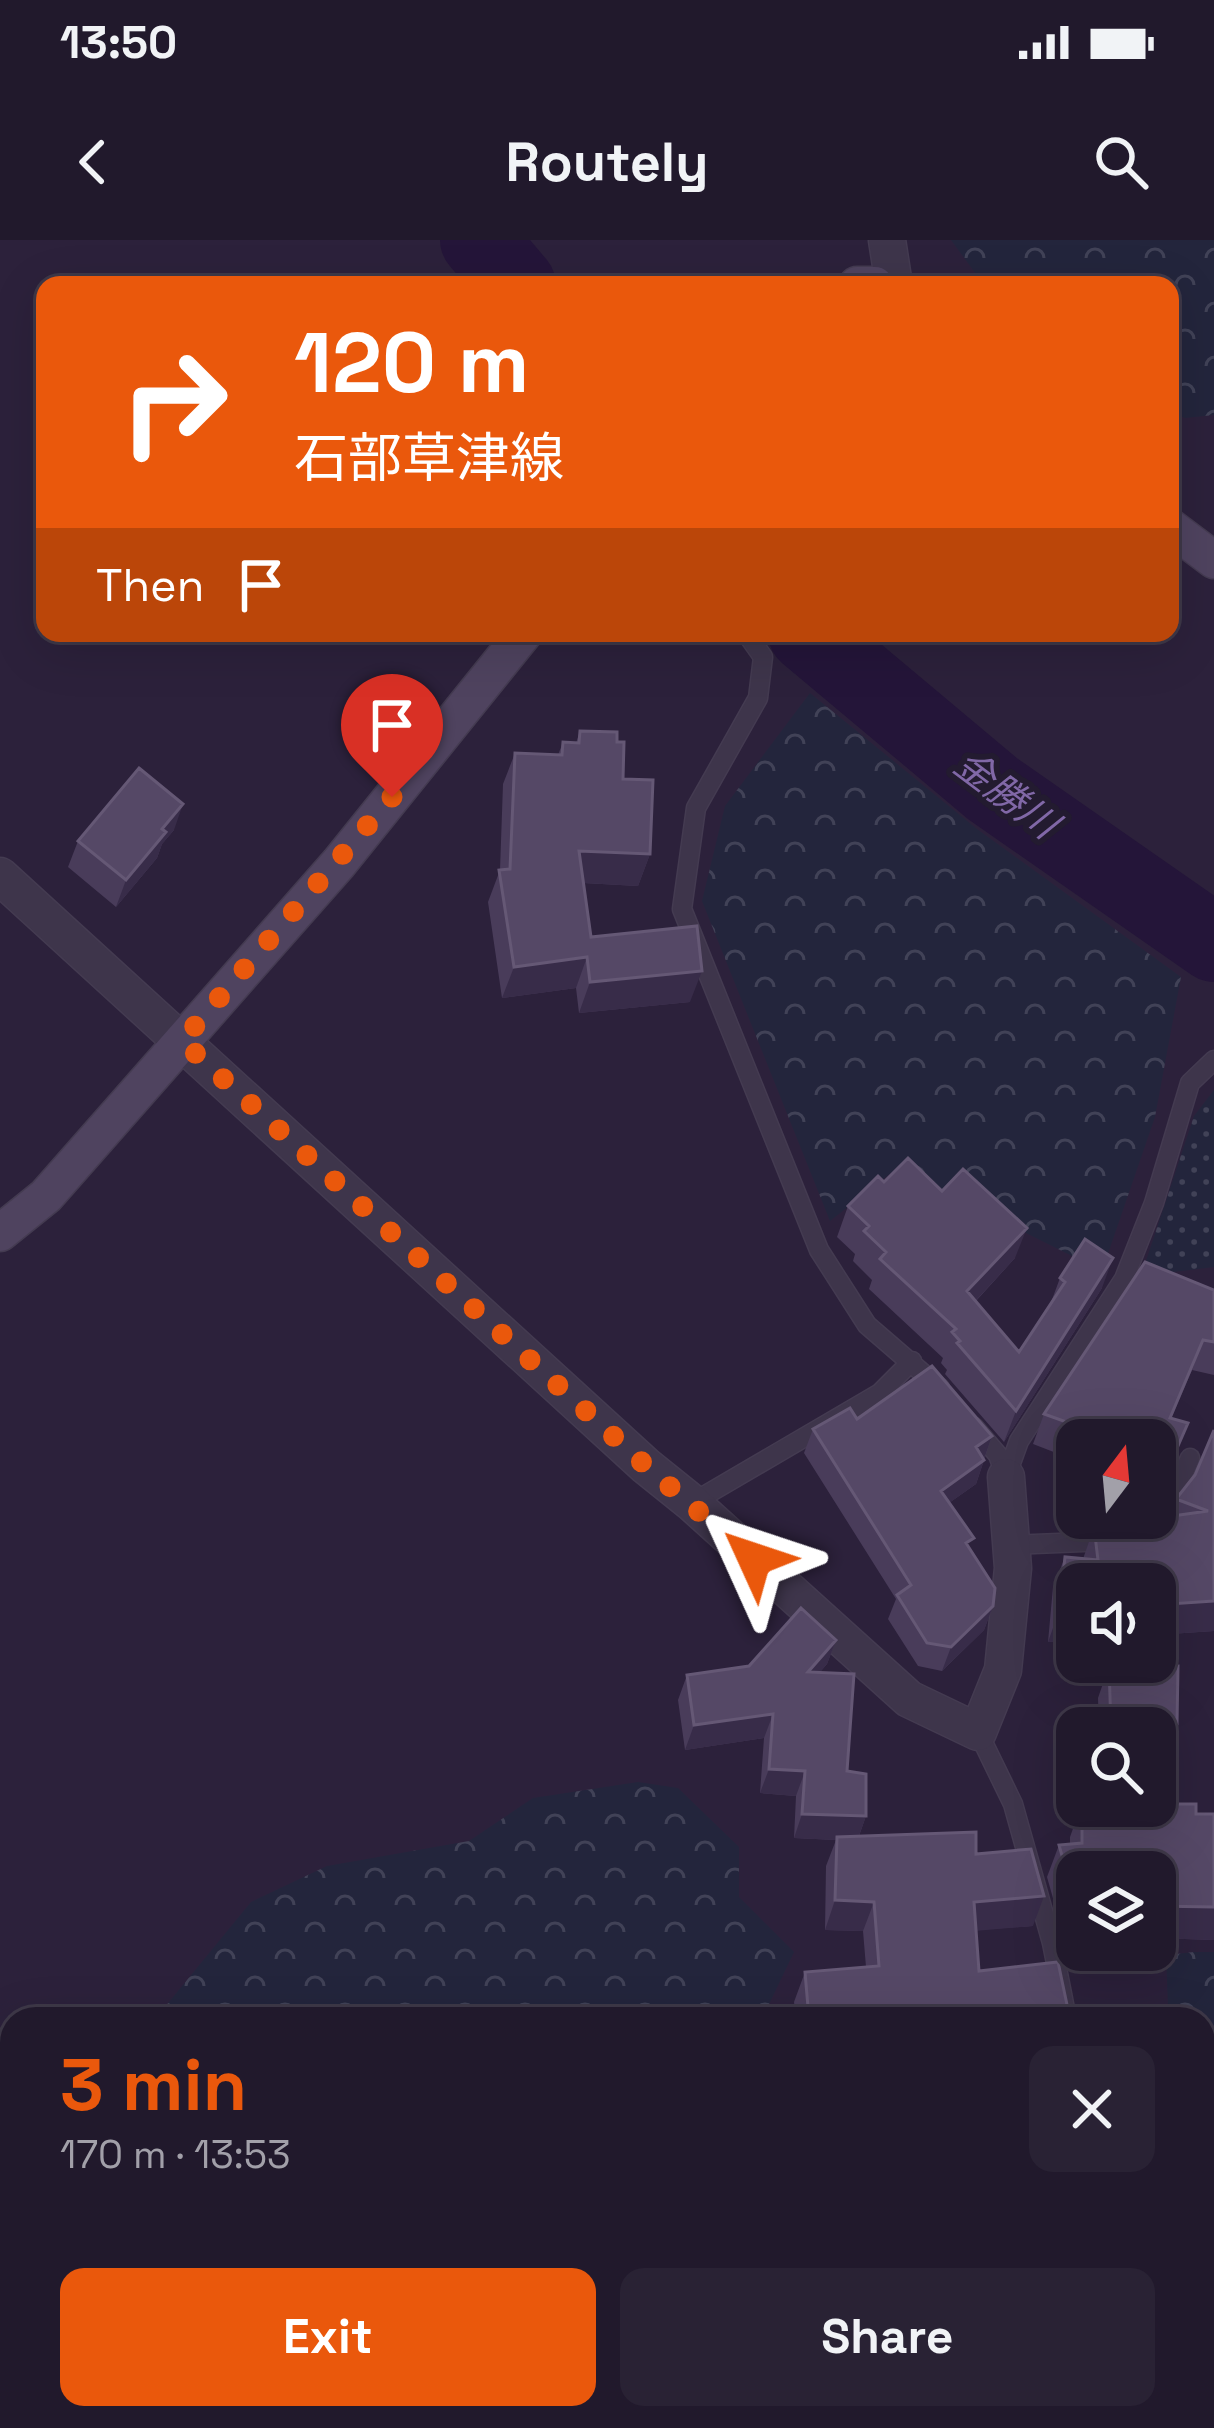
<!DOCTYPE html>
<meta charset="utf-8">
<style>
body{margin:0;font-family:"Space Grotesk","Noto Sans JP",sans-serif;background:#292234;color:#f1f3f6;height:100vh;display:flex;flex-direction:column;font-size:45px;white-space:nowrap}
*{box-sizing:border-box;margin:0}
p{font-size:39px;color:#a2a0a9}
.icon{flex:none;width:66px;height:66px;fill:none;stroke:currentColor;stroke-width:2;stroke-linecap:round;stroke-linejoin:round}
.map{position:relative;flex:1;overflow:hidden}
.details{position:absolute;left:0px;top:1767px;width:1215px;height:423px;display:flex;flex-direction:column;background:#21192c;border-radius:36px 36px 0 0;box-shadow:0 12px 48px #0002,0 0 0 3px #3e3848}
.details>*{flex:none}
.banner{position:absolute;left:36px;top:36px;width:1143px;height:366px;border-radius:24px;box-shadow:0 12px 48px #0002,0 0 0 3px #3e3848;background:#ea580c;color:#fff;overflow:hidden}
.needle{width:78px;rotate:16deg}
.controls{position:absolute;left:1056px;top:1179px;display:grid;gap:24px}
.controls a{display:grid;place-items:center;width:120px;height:120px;border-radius:24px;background:#21192c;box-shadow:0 12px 48px #0002,0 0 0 3px #3e3848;font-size:60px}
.pin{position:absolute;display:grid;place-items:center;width:102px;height:102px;color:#fff;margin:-123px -51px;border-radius:50% 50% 50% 0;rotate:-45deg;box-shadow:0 0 12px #0007}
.pin .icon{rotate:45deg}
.me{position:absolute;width:132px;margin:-66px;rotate:312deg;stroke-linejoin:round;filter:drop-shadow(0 0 9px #0008)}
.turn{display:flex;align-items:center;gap:42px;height:252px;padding:0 60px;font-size:54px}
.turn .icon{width:156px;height:156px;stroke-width:2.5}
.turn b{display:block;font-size:84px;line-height:102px}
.then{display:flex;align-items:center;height:114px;padding:0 60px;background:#0003;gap:24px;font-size:45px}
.round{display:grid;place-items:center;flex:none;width:126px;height:126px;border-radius:24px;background:#292234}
.headline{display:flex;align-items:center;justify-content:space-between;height:204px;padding:0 60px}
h1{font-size:72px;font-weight:600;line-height:90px;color:#ea580c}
.action{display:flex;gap:24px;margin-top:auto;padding:24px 60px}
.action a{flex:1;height:138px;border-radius:24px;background:#ea580c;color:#fff;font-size:48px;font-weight:600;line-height:138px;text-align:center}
.action a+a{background:#292234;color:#f1f3f6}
.status{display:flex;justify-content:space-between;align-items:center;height:84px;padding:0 60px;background:#21192c;direction:ltr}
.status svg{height:33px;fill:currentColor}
header{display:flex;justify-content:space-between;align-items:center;height:156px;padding:0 60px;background:#21192c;font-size:54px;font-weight:600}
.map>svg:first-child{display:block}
.grass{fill:url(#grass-dots)}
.forest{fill:url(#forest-crowns)}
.cemetery{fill:url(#cemetery-stones)}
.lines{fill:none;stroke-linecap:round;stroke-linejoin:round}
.river{stroke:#241539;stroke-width:78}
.service-casing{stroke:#443b51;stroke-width:21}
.minor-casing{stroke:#443b51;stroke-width:39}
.tertiary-casing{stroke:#443b51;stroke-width:39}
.secondary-casing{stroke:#443b51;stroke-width:39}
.service{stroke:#3e354b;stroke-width:18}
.minor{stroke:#3e354b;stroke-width:36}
.tertiary{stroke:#3e354b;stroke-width:36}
.secondary{stroke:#4f435f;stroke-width:36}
.wall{fill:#493c5a}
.shaded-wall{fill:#382c49}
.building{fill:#554866;stroke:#655875;stroke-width:3}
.route{stroke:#ea580c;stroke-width:21;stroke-dasharray:0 37.8}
.labels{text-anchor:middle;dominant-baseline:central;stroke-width:12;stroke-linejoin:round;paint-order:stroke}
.water-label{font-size:39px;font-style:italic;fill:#8168a7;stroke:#231b30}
</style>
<div class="status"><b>13:50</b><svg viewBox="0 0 49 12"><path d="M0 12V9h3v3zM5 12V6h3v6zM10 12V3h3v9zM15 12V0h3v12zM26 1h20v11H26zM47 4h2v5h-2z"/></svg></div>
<header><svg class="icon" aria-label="back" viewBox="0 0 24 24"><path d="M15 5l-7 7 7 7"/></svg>Routely<svg class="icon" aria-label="search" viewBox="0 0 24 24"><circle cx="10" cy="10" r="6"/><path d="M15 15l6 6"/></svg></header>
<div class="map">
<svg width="1214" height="2188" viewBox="0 0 1214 2188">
<defs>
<pattern id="grass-dots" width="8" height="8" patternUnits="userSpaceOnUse" patternTransform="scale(3)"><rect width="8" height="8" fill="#23253c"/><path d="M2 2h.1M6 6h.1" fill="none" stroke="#414257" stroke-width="1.8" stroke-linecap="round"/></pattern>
<pattern id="forest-crowns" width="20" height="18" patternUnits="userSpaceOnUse" patternTransform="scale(3)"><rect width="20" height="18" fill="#23253c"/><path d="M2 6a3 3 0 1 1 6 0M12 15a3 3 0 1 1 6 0" fill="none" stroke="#414257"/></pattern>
<pattern id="cemetery-stones" width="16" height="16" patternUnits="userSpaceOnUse" patternTransform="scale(3)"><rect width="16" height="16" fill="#23253c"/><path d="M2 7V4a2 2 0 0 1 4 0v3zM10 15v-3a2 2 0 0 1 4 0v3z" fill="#414257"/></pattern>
</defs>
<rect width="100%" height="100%" fill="#2c213b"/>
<!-- grass -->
<path class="grass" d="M 1214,850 L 1214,1027 L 1141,1036 L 1194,876 Z"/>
<!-- forest -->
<path class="forest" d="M 951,0 L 1214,0 L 1214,175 L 1185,178 L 1170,172 L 1170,45 L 984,45 Z
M 810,453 L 977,589 L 1181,737 L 1155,877 L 1102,1031 L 930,945 L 891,933 L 830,981 L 702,661 L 725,566 Z
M 638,1542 L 678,1548 L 739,1607 L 739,1657 L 794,1712 L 762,1779 L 155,1779 L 251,1662 L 327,1626 L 469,1601 L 533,1558 Z
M 1194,1712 L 1214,1712 L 1214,1793 L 1203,1787 L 1203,1779 L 1189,1779 L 1168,1766 L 1166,1715 Z
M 1214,2071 L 1214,2188 L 1098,2188 L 1099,2178 L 1203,2178 L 1203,2085 Z
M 33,2178 L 755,2178 L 755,2188 L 29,2188 Z"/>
<!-- cemetery -->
<path class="cemetery" d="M 201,2178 L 344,2178 L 341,2188 L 198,2188 Z"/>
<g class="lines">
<!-- river -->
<path class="river" d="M 479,0 L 517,45
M 807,393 L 993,549 L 1214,703"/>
<!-- service casing -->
<g class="service-casing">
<path id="service" d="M 746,393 L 763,417 L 758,458 L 696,568 L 682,669 L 819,1010 L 867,1085 L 940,1148
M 974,1187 L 998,1215 L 1006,1237
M 1006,1237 L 1019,1201 L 1124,1039 L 1154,963 L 1190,843 L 1214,820
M 692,1263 L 880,1153 L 912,1121
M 1142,1297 L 1172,1260 L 1190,1218
M 1011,1305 L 1108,1301
M 978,1492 L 1013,1564 L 1052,1703 L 1067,1779
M 1061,2178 L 1062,2188"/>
</g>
<!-- minor casing -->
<g class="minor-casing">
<path id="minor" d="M 0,636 L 646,1226 L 692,1263 L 909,1459 L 978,1492 L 1003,1430 L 1013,1328 L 1006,1237"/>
</g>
<!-- tertiary casing -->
<g class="tertiary-casing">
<path id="tertiary" d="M 887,0 L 894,45"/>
</g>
<!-- secondary casing -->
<g class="secondary-casing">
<path id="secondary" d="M 857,45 L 875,45
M 1170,287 L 1214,320
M 0,993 L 46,956 L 339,623 L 524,393"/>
</g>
<!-- service -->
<use href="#service" class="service"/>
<!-- minor -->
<use href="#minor" class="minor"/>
<!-- tertiary -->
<use href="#tertiary" class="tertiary"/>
<!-- secondary -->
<use href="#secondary" class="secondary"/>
</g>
<!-- wall -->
<path class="wall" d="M 580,491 L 617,502 L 623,539 L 650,614 L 638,646 L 583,643 L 591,697 L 690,762 L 579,773 L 576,748 L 502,758 L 488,662 L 500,630 L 503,544 L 515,513 L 558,515 L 563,502 L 576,503 Z
M 174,590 L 162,604 L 157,618 L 116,667 L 68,627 L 78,601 Z
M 884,942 L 1015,1018 L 976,1061 L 1019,1112 L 1050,1065 L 1060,1038 L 1102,1048 L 1004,1202 L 945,1134 L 947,1130 L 941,1123 L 943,1118 L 869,1049 L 872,1040 L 853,1021 L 855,1014 L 837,997 L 848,966 Z
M 1214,1050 L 1214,1135 L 1192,1130 L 1171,1178 L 1177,1213 L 1160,1253 L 1155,1260 L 1155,1200 L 1077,1200 L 1077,1221 L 1033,1204 L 1044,1174 Z
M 857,1179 L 992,1196 L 976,1244 L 949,1263 L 993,1366 L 984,1390 L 942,1431 L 918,1426 L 888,1379 L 896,1359 L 804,1213 L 813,1189 Z
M 1214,1190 L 1214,1391 L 1155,1395 L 1155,1344 L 1077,1344 L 1077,1400 L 1048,1402 L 1053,1347 L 1065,1317 L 1083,1319 L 1094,1287 L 1170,1276 L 1176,1259 L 1195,1235 Z
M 836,1400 L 827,1424 L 820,1432 L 847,1531 L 866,1576 L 859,1596 L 976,1614 L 1033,1686 L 976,1690 L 979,1731 L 1070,1779 L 796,1779 L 794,1762 L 805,1732 L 866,1727 L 863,1691 L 825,1690 L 826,1626 L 836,1600 L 794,1598 L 796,1556 L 760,1553 L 764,1498 L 685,1510 L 678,1460 L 687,1435 L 749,1426 Z
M 1109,1426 L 1171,1500 L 1173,1564 L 1196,1574 L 1214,1622 L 1214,1700 L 1155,1698 L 1155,1632 L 1077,1632 L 1077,1691 L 1072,1691 L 1072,1682 L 1060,1683 L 1047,1637 L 1059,1605 L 1070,1604 L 1070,1597 L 1081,1566 L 1155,1566 L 1155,1488 L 1099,1488 L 1098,1458 Z
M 1203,1828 L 1214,1832 L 1214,1909 L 1203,1939 Z
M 781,2178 L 934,2178 L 930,2188 L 789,2188 L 779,2185 Z"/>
<!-- shaded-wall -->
<path class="shaded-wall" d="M 183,564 L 174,590 L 162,604 L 157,618 L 116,667 L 126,640 L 162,589 Z
M 579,611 L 650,614 L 638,646 L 567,642 Z
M 587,717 L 576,748 L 502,758 L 514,727 Z
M 702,731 L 690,762 L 579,773 L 590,742 Z
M 1027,988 L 1015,1018 L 956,1082 L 967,1051 Z
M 1113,1018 L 1102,1048 L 1004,1202 L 1016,1171 Z
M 1203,1100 L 1192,1130 L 1159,1208 L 1170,1178 Z
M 1188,1183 L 1160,1253 L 1155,1260 L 1155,1243 Z
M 992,1196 L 984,1219 L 976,1207 Z
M 984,1220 L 976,1244 L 932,1275 L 941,1251 Z
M 1214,1361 L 1214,1391 L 1155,1395 L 1155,1365 Z
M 993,1366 L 984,1390 L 942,1431 L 951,1407 Z
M 1077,1370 L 1077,1400 L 1048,1402 L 1059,1371 Z
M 836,1400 L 827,1424 L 799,1456 L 808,1432 Z
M 773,1474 L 764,1498 L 685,1510 L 694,1485 Z
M 769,1529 L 805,1531 L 796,1556 L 760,1553 Z
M 802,1574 L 866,1576 L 857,1601 L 794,1598 Z
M 1072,1651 L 1077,1651 L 1077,1669 L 1072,1682 L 1060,1683 Z
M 1044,1656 L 1033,1686 L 963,1692 L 974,1662 Z
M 835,1660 L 874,1662 L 863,1691 L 825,1690 Z
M 1155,1666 L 1214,1667 L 1214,1700 L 1155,1698 Z"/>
<!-- building -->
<path class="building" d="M 580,491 L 617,492 L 617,502 L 624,502 L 623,539 L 653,540 L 650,614 L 579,611 L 591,697 L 697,686 L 702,731 L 590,742 L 587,717 L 514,727 L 499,630 L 510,629 L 515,513 L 562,515 L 563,502 L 579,503 Z
M 139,528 L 183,564 L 162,589 L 166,592 L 126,640 L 78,601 Z
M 908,918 L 942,951 L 963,929 L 1027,988 L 967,1051 L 1019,1112 L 1065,1042 L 1060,1038 L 1085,999 L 1113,1018 L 1016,1171 L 957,1103 L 960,1101 L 952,1092 L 956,1089 L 880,1019 L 886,1012 L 864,991 L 869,986 L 848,966 L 878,936 L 884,942 Z
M 1145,1022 L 1214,1050 L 1214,1102 L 1203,1100 L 1170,1178 L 1188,1183 L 1171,1222 L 1155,1243 L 1155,1200 L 1107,1200 L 1108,1197 L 1044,1174 Z
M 932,1126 L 992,1196 L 976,1207 L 984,1220 L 941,1251 L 974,1298 L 966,1303 L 995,1348 L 993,1366 L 951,1407 L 927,1403 L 897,1355 L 911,1345 L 813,1189 L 850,1168 L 857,1179 Z
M 1214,1190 L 1214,1361 L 1155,1365 L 1155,1344 L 1077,1344 L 1077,1370 L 1059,1371 L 1065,1317 L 1098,1320 L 1094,1287 L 1208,1271 L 1176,1259 L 1195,1235 Z
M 801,1368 L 836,1400 L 808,1432 L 854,1434 L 847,1531 L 866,1534 L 866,1576 L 802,1574 L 805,1531 L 769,1529 L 773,1474 L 694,1485 L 687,1435 L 749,1426 Z
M 1109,1426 L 1178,1426 L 1177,1484 L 1171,1485 L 1173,1564 L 1196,1564 L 1196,1574 L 1214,1574 L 1214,1667 L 1155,1666 L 1155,1632 L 1077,1632 L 1077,1651 L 1072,1651 L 1059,1605 L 1082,1603 L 1082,1566 L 1155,1566 L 1155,1488 L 1111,1488 Z
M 976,1592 L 976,1614 L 1031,1609 L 1044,1656 L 974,1662 L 979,1731 L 1058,1722 L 1070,1779 L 1018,1779 L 1018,1777 L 993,1779 L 809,1779 L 805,1732 L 879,1726 L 874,1662 L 835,1660 L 837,1597 Z
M 1203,1828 L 1214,1832 L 1214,1904 L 1203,1901 Z
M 0,1950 L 7,1962 L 0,1982 Z
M 803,2178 L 934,2178 L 930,2188 L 799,2188 Z"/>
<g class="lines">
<!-- route -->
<path class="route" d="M 392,557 L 182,801 L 646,1226 L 754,1319"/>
</g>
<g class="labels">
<!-- water labels -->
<g class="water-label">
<text transform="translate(1006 554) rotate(37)">金勝川</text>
</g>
</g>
</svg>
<div class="controls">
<a><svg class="needle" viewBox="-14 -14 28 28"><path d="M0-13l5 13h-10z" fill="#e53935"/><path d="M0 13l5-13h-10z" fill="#a2a0a9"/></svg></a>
<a><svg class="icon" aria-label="sound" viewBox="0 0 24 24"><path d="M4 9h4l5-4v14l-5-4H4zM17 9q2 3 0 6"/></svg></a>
<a><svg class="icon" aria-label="search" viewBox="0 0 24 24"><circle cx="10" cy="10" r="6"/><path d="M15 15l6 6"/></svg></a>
<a><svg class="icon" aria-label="layers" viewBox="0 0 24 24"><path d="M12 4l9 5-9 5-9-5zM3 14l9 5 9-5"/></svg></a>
</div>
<div class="pin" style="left:392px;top:557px;background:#d93025"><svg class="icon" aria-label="arrive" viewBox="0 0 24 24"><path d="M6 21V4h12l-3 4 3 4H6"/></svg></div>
<svg class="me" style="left:754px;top:1319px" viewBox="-20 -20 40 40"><path d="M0-17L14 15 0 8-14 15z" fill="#ea580c" stroke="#fff" stroke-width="4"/></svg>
<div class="banner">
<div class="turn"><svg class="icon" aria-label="right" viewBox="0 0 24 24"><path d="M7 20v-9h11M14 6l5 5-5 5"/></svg><div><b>120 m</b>石部草津線</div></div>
<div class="then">Then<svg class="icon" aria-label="arrive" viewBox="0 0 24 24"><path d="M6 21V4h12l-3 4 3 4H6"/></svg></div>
</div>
<section class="details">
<div class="headline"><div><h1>3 min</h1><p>170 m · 13:53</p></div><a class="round"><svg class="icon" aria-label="close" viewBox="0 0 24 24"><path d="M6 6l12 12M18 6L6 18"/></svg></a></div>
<div class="action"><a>Exit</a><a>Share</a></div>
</section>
</div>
